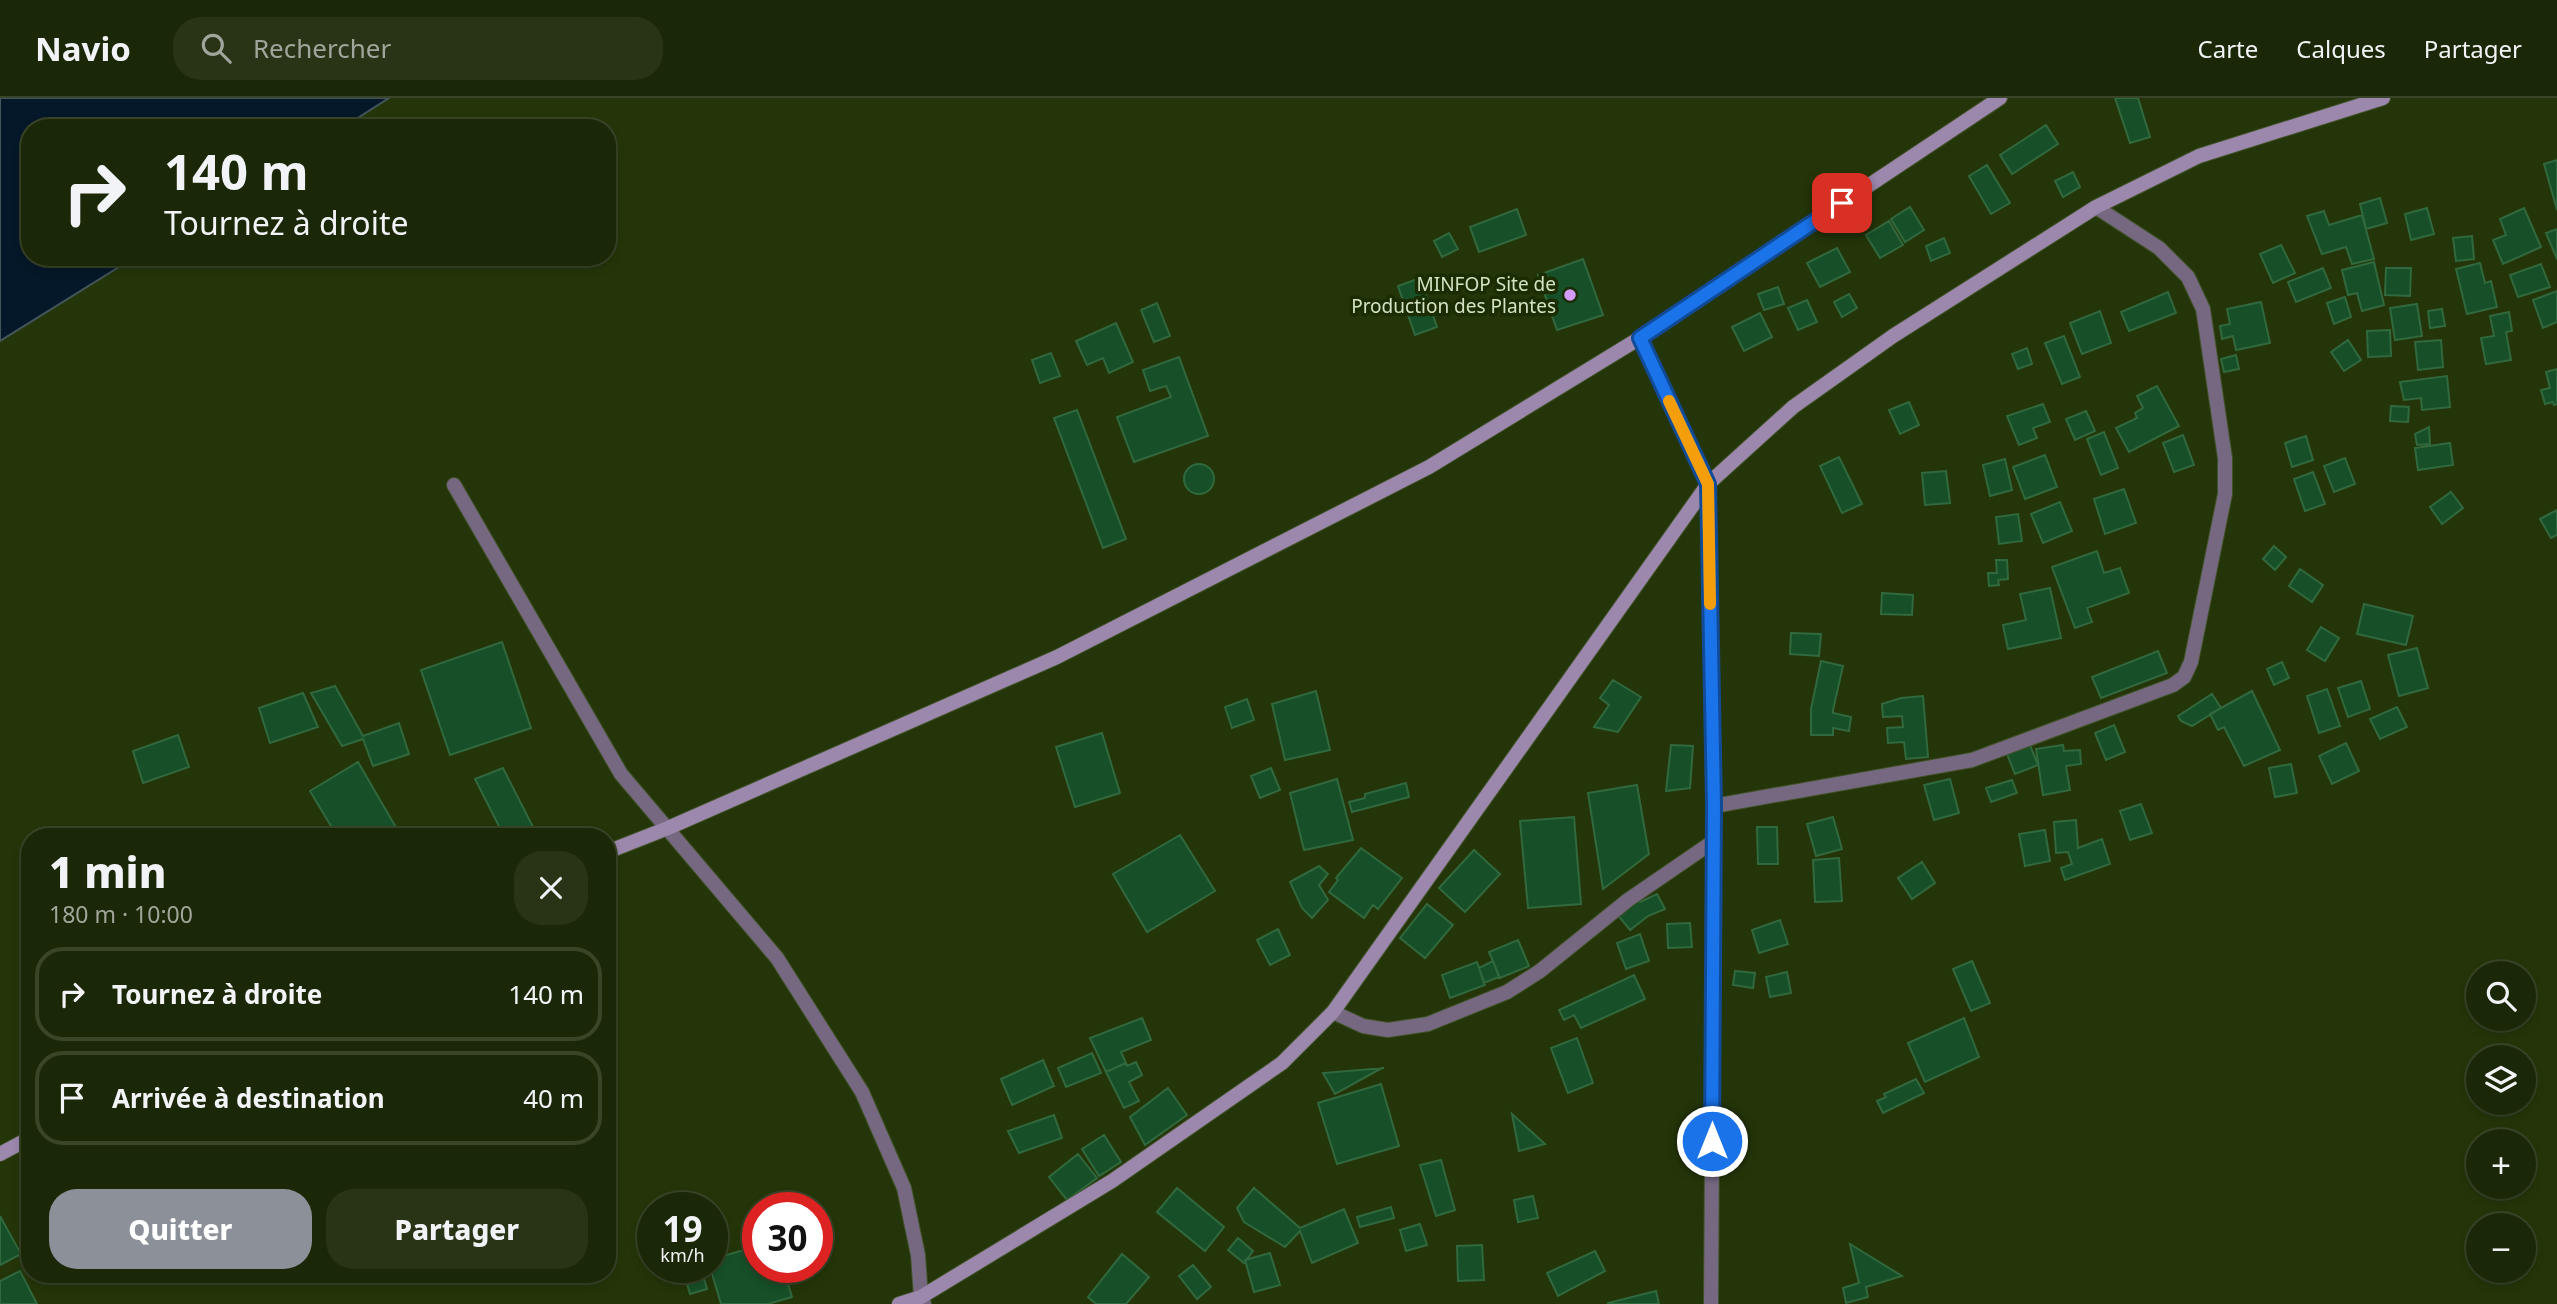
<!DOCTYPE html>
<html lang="fr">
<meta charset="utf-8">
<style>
body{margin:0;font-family:"Noto Sans",sans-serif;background:#283415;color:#f1f3f6;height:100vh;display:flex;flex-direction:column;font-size:26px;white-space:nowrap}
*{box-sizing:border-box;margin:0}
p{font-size:23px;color:#a0a69b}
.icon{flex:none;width:38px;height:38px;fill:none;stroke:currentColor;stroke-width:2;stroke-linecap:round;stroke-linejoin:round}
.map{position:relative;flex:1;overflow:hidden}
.drawer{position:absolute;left:21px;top:730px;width:595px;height:455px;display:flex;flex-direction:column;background:#1b2807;border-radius:28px;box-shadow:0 4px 10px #0003,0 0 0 2px #394428}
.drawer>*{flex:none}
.banner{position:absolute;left:21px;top:21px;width:595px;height:147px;border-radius:28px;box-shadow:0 4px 10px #0003,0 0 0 2px #394428;background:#1b2807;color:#f1f3f6;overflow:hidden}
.controls{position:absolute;left:2466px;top:863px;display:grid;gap:14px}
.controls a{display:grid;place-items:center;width:70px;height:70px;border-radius:50%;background:#1b2807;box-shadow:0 4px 10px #0003,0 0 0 2px #394428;font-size:35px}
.speed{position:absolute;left:637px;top:1094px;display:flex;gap:14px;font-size:35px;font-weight:700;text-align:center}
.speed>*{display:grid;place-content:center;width:91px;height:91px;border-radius:50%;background:#1b2807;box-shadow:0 4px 10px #0003,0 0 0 2px #394428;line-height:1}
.speed small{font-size:18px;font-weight:400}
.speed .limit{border:10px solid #d22;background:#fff;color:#111}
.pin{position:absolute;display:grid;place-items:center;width:60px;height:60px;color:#fff;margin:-30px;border-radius:14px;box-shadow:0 4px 10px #0006}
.me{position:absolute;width:77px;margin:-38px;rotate:0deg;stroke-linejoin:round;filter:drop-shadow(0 0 5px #0008)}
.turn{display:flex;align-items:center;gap:24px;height:147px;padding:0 28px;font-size:32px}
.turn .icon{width:91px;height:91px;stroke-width:2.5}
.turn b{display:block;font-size:49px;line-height:60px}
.round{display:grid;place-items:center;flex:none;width:74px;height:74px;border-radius:28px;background:#283415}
.headline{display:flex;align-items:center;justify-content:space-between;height:119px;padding:0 28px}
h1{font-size:42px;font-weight:800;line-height:52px}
.button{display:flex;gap:14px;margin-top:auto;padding:14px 28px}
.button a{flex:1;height:80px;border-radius:28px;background:#8c9099;color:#fff;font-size:28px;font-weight:800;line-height:80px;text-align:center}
.button a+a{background:#283415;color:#f1f3f6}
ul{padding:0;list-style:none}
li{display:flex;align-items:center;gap:21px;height:94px;margin:0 14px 10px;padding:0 14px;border:4px solid #394428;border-radius:28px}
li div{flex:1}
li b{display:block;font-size:26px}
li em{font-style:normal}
header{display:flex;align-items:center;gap:42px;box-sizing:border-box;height:98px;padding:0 35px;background:#1b2807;border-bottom:2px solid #394428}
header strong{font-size:33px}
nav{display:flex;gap:38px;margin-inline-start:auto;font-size:24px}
.search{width:490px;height:63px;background:#283415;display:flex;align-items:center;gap:18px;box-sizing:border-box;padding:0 24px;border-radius:28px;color:#a0a69b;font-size:26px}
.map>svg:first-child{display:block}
.water{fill:#051829;stroke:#435558;stroke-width:2}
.building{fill:#175028;stroke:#31683d;stroke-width:2}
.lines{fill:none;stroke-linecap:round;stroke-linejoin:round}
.street-casing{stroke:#405227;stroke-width:16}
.secondary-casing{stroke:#405227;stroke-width:16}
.street{stroke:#756880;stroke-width:14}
.secondary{stroke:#9c87ad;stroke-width:14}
.route-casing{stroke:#114b97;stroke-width:18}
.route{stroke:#1a73e8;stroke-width:12}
.slow{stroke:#f59e0b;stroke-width:12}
.poi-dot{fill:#d39cfc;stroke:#1a2c00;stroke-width:2.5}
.labels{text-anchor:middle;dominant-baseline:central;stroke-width:7;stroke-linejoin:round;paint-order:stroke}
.poi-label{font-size:19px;fill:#d3e2c4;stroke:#1a2c00;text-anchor:end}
</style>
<header>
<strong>Navio</strong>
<div class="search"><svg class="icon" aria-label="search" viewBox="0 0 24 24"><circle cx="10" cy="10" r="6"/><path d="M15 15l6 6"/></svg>Rechercher</div>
<nav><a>Carte</a><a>Calques</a><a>Partager</a></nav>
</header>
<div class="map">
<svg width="2557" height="1206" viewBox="0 0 2557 1206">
<rect width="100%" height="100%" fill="#243609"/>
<!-- water -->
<path class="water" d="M 0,0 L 389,0 L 342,30 L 30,30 L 30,159 L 135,159 L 0,243 Z"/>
<!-- building -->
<path class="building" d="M 2115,0 L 2138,0 L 2150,39 L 2130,45 Z
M 2046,27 L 2058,46 L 2012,76 L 2000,57 Z
M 2557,62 L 2557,112 L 2544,66 Z
M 1987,67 L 2010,105 L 1991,116 L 1969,78 Z
M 2073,74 L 2080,89 L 2063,99 L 2055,83 Z
M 2380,100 L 2387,125 L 2366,131 L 2360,106 Z
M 1910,109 L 1924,132 L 1905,144 L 1891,121 Z
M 2427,110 L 2434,136 L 2411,142 L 2405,116 Z
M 2524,110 L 2541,149 L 2503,166 L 2493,142 L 2506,137 L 2500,121 Z
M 1517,111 L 1526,137 L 1479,154 L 1470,129 Z
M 2324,113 L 2329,127 L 2362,117 L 2374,161 L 2352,166 L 2346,149 L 2322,156 L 2307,118 Z
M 1889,123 L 1903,147 L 1880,160 L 1866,137 Z
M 2557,131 L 2557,161 L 2546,135 Z
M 1449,135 L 1458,151 L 1442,159 L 1434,143 Z
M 2472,138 L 2474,161 L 2456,163 L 2453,140 Z
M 1944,140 L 1950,155 L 1931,163 L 1926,148 Z
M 2281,147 L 2295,175 L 2273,185 L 2260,156 Z
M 1837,150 L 1850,174 L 1820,189 L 1807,165 Z
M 1583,161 L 1603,217 L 1557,232 L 1538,177 Z
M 2374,164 L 2384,207 L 2362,213 L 2357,195 L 2348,197 L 2342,172 Z
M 2480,165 L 2485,185 L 2491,183 L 2497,209 L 2467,216 L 2456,171 Z
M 2541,166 L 2550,189 L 2518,199 L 2510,177 Z
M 2323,170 L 2331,190 L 2296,204 L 2288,184 Z
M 2386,170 L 2411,170 L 2410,198 L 2385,197 Z
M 1420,180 L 1437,229 L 1415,237 L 1398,188 Z
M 1778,189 L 1784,206 L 1764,212 L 1758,196 Z
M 2557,193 L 2557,224 L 2543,230 L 2533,202 Z
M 2168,194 L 2176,215 L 2129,233 L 2121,214 Z
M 1849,196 L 1857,210 L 1842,219 L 1834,204 Z
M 2345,199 L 2351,219 L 2334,226 L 2327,205 Z
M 1807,202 L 1817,224 L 1798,232 L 1788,210 Z
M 2261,204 L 2270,245 L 2236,252 L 2233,238 L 2222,241 L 2220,228 L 2230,226 L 2227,211 Z
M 1157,205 L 1170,238 L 1154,244 L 1141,212 Z
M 2417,206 L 2422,238 L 2395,242 L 2390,210 Z
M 2442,211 L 2445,228 L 2430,230 L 2428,213 Z
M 2100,213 L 2111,245 L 2082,256 L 2070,225 Z
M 2509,214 L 2512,233 L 2506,234 L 2511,262 L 2486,266 L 2481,240 L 2494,238 L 2490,218 Z
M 1760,215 L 1772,239 L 1744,253 L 1732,229 Z
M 1116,225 L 1133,264 L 1109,275 L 1103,260 L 1087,267 L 1076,243 Z
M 2390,232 L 2391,258 L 2368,259 L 2367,233 Z
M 2064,238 L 2080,279 L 2062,286 L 2045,245 Z
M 2348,242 L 2361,262 L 2344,273 L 2331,254 Z
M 2441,242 L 2443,269 L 2418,272 L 2415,244 Z
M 2027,250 L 2032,266 L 2018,271 L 2012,256 Z
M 1051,255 L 1060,278 L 1040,285 L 1032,262 Z
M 2236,257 L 2239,271 L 2224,274 L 2221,261 Z
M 1179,259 L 1208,338 L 1134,364 L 1117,319 L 1171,299 L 1166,288 L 1150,293 L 1143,272 Z
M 2557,271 L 2557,306 L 2554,307 L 2553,304 L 2545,306 L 2541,292 L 2550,290 L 2546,274 Z
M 2447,278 L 2450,309 L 2422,312 L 2421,300 L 2404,302 L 2400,284 Z
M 2157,288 L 2179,328 L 2129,354 L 2116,330 L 2137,320 L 2135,315 L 2143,310 L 2137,298 Z
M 1909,304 L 1919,327 L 1900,336 L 1889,312 Z
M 2043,306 L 2050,324 L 2033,330 L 2037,340 L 2019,347 L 2007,318 Z
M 2391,308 L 2409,309 L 2408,324 L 2390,323 Z
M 1077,312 L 1126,441 L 1103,450 L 1054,320 Z
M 2086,313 L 2095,333 L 2075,342 L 2066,321 Z
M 2429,329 L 2430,346 L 2417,347 L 2415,336 Z
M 2104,334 L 2118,370 L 2101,377 L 2087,341 Z
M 2183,337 L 2194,367 L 2174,374 L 2163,345 Z
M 2306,338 L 2313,362 L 2292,369 L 2285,345 Z
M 2450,345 L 2453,367 L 2418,372 L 2415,350 Z
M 2045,357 L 2057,389 L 2025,401 L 2013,369 Z
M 1839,359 L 1862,406 L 1842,415 L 1820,368 Z
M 2345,360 L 2355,386 L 2334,394 L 2324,368 Z
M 2005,361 L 2012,392 L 1990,398 L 1983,367 Z
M1184 381a15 15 0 1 1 30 0a15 15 0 1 1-30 0Z
M 1946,373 L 1950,405 L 1925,407 L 1922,375 Z
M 2313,374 L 2325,406 L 2305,413 L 2294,381 Z
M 2124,391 L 2136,425 L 2105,436 L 2094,401 Z
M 2451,394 L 2463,410 L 2442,426 L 2430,409 Z
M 2060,404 L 2072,433 L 2043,445 L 2031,416 Z
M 2557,412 L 2557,437 L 2551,440 L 2540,421 Z
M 2018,416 L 2022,443 L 1999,446 L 1996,419 Z
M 2274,448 L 2286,459 L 2275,472 L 2263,461 Z
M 2097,453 L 2104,475 L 2120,470 L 2129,495 L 2087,510 L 2092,524 L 2075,530 L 2052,469 Z
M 1996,462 L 2007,462 L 2008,481 L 1998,482 L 1999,487 L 1989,488 L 1988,475 L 1997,475 Z
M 2300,471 L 2323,487 L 2312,504 L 2289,488 Z
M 2050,490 L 2061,540 L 2008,551 L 2003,527 L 2026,522 L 2020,496 Z
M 1882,495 L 1913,497 L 1912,517 L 1881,516 Z
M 2364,506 L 2413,518 L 2406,547 L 2357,536 Z
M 2321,529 L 2339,540 L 2325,563 L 2307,552 Z
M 1791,535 L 1821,536 L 1819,558 L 1790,556 Z
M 502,544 L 531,630 L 450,657 L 421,572 Z
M 2417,550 L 2428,590 L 2399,598 L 2388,557 Z
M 2158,553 L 2167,575 L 2101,600 L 2092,579 Z
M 1821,563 L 1843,568 L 1833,612 L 1833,615 L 1851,619 L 1849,633 L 1833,630 L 1833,637 L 1811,637 L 1811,611 Z
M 2282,564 L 2289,580 L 2274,587 L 2267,571 Z
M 1613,582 L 1641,599 L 1618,634 L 1594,629 L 1609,607 L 1600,600 Z
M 2361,583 L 2370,611 L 2348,619 L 2338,590 Z
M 335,588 L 363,638 L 399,625 L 409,656 L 373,668 L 363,641 L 342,648 L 311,595 Z
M 2327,591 L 2340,628 L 2319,635 L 2307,598 Z
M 1316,593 L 1330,652 L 1285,662 L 1272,606 Z
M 2252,593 L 2280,652 L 2244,668 L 2224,629 L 2218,632 L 2210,616 Z
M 303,595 L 318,629 L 270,645 L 259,610 Z
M 2212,596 L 2221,610 L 2192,628 L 2181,623 L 2178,618 Z
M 1923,598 L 1928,659 L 1906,661 L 1904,644 L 1888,645 L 1887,630 L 1903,629 L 1902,618 L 1883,619 L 1882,606 L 1901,600 Z
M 1247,601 L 1254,622 L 1232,630 L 1225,609 Z
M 2397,609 L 2407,629 L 2380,641 L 2370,621 Z
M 2114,627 L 2125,654 L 2106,662 L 2095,635 Z
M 1102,635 L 1120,695 L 1075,709 L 1056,649 Z
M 178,637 L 189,669 L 143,685 L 133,653 Z
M 2028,642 L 2038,667 L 2015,676 L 2005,651 Z
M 2346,645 L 2359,673 L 2332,686 L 2319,658 Z
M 1671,647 L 1693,648 L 1690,690 L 1666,693 Z
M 2063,647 L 2064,653 L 2080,652 L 2081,666 L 2066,668 L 2070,692 L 2043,697 L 2036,651 Z
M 358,664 L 401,738 L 337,738 L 310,693 Z
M 2291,666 L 2297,695 L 2275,699 L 2269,670 Z
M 503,670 L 534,731 L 518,738 L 504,738 L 475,681 Z
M 1271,670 L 1280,692 L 1260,700 L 1251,678 Z
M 1337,681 L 1353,742 L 1304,752 L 1290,695 Z
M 1950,681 L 1959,715 L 1934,722 L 1924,687 Z
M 2012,682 L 2017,695 L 1991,704 L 1986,690 Z
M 1406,685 L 1409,699 L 1352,714 L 1349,704 L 1365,700 L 1365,696 Z
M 1637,687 L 1649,756 L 1603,791 L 1588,695 Z
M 2141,706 L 2152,735 L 2130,742 L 2120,713 Z
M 1574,719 L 1581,806 L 1528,810 L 1520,723 Z
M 1833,719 L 1842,751 L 1816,758 L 1807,726 Z
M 2076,722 L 2078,750 L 2102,741 L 2110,766 L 2065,782 L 2061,770 L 2072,766 L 2068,754 L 2056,755 L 2054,724 Z
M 1757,729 L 1777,729 L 1778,766 L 1758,766 Z
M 2045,732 L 2050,763 L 2025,768 L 2019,736 Z
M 1180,737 L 1215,793 L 1147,834 L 1113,776 Z
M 1361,750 L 1402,780 L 1378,811 L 1373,807 L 1364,820 L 1329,794 L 1338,782 L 1336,780 Z
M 1474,752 L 1500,776 L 1465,814 L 1439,790 Z
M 1839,760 L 1842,803 L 1815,804 L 1813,762 Z
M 1922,764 L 1935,785 L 1912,801 L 1898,780 Z
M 1319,768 L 1328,776 L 1319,787 L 1328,802 L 1312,820 L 1302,810 L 1290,784 Z
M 1657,796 L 1665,811 L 1648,818 L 1630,832 L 1617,816 L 1638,802 L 1640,804 Z
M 1427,806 L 1453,827 L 1425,860 L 1400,840 Z
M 1780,822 L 1788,846 L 1759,855 L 1752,832 Z
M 1690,825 L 1692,849 L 1668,850 L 1667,826 Z
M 1278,831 L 1290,857 L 1270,867 L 1257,842 Z
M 1640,836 L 1649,863 L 1626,871 L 1617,845 Z
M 1518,842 L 1529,868 L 1500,880 L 1489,854 Z
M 1493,863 L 1499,879 L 1484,885 L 1479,870 Z
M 1972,863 L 1990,905 L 1971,913 L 1953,871 Z
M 1477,864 L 1485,887 L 1450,900 L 1442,877 Z
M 1735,873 L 1755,875 L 1753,890 L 1733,887 Z
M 1787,874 L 1791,895 L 1770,899 L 1766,879 Z
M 1634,877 L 1645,901 L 1581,930 L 1574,917 L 1564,922 L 1559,912 Z
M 1142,920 L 1151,942 L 1121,954 L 1126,965 L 1106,974 L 1090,940 Z
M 1964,920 L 1979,959 L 1925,984 L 1908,945 Z
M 1577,940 L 1593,985 L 1568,995 L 1551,950 Z
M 1092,955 L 1101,975 L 1066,989 L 1058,970 Z
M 1043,962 L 1054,988 L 1012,1007 L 1001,981 Z
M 1136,964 L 1142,977 L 1129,984 L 1139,1003 L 1124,1010 L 1106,974 L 1126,965 L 1127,968 Z
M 1382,970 L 1335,996 L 1323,975 L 1384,970 Z
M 1916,981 L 1924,995 L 1883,1015 L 1877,1003 L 1886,999 L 1884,996 Z
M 1381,986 L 1399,1048 L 1337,1066 L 1318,1005 Z
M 1168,990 L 1187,1017 L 1145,1047 L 1130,1019 Z
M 1512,1016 L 1545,1046 L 1519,1053 Z
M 1054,1017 L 1062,1040 L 1019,1055 L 1008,1033 Z
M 1104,1037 L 1121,1064 L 1099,1078 L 1082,1051 Z
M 1078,1056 L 1097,1080 L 1067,1102 L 1049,1079 Z
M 1441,1062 L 1455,1112 L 1436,1118 L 1420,1067 Z
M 1177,1090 L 1224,1129 L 1205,1153 L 1157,1114 Z
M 1254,1090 L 1300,1130 L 1344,1111 L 1358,1145 L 1312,1165 L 1300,1133 L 1285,1149 L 1244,1124 L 1237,1110 Z
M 1533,1098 L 1538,1120 L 1518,1124 L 1514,1102 Z
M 1391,1109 L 1394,1120 L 1360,1129 L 1357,1119 Z
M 0,1118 L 21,1156 L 0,1167 Z
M 1420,1126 L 1427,1147 L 1406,1153 L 1400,1132 Z
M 1238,1140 L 1253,1153 L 1244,1165 L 1228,1152 Z
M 1850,1146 L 1902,1178 L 1866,1189 L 1868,1199 L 1846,1205 L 1843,1190 L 1859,1185 Z
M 1482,1147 L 1484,1182 L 1458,1183 L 1457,1148 Z
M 758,1148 L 758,1169 L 783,1169 L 792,1199 L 768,1206 L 721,1206 L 710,1169 L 712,1169 L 712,1161 Z
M 1595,1153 L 1605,1173 L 1558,1198 L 1547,1175 Z
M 1270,1155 L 1280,1187 L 1254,1194 L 1245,1162 Z
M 1122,1156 L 1149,1179 L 1126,1206 L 1096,1206 L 1088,1199 Z
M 1193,1167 L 1211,1189 L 1197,1201 L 1179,1178 Z
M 682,1169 L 701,1169 L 707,1191 L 690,1196 Z
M 20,1173 L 37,1206 L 0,1206 L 0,1183 Z
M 1656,1193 L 1659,1206 L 1609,1206 L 1608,1205 Z"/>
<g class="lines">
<!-- street casing -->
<g class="street-casing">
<path id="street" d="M 1640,240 L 1708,386 L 1714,743 L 1711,1206
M 454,387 L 621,676 L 777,860 L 862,994 L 904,1090 L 918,1157 L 921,1199 L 924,1206
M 1714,708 L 1972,662 L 2173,587 L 2184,579 L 2191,564 L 2225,396 L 2225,360 L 2203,211 L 2188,179 L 2159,150 L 2096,109
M 1333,914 L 1363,928 L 1388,932 L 1428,926 L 1507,894 L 1540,873 L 1628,802 L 1714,743"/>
</g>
<!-- secondary casing -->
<g class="secondary-casing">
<path id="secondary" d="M 607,754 L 668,730 L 1057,559 L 1429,369 L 1640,240 L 2000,0
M 0,1056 L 30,1040
M 899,1206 L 921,1199 L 1112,1083 L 1282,965 L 1333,914 L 1708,386 L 1793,309 L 1893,238 L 2096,109 L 2199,58 L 2383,0"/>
</g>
<!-- street -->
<use href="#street" class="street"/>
<!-- secondary -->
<use href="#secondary" class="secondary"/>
</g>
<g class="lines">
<!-- route casing -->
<g class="route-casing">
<path id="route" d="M 1712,1043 L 1714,708 L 1708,386 L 1640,240 L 1842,105"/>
</g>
<!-- route -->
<use href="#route" class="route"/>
<!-- slow -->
<path class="slow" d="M 1669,303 L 1708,386 L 1710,506"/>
</g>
<!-- markers -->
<circle class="poi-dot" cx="1570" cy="197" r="7"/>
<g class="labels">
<!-- poi labels -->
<g class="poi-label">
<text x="1556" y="186">MINFOP Site de<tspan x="1556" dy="22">Production des Plantes</tspan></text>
</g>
</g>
</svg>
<div class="controls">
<a><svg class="icon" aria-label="search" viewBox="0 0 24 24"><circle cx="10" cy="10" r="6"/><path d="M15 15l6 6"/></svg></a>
<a><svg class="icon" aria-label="layers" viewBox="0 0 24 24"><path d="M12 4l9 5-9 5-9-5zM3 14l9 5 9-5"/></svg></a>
<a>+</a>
<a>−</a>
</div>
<div class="speed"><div>19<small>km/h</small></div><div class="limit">30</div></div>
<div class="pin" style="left:1842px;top:105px;background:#d93025"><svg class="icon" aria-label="arrive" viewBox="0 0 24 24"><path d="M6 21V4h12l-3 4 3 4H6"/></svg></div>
<svg class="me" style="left:1712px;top:1043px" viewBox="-20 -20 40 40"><circle r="17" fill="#1a73e8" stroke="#fff" stroke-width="3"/><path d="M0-11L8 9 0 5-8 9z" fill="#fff"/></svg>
<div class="banner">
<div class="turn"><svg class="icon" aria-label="right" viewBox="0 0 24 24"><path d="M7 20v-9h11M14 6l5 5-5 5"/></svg><div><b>140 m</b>Tournez à droite</div></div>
</div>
<section class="drawer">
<div class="headline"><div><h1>1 min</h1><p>180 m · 10:00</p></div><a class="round"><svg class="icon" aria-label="close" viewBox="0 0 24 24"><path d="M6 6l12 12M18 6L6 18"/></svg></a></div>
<ul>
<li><svg class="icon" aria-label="right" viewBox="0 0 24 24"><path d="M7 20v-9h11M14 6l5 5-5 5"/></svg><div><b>Tournez à droite</b></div><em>140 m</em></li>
<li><svg class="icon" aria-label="arrive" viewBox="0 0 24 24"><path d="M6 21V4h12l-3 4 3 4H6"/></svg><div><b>Arrivée à destination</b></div><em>40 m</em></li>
</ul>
<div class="button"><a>Quitter</a><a>Partager</a></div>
</section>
</div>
